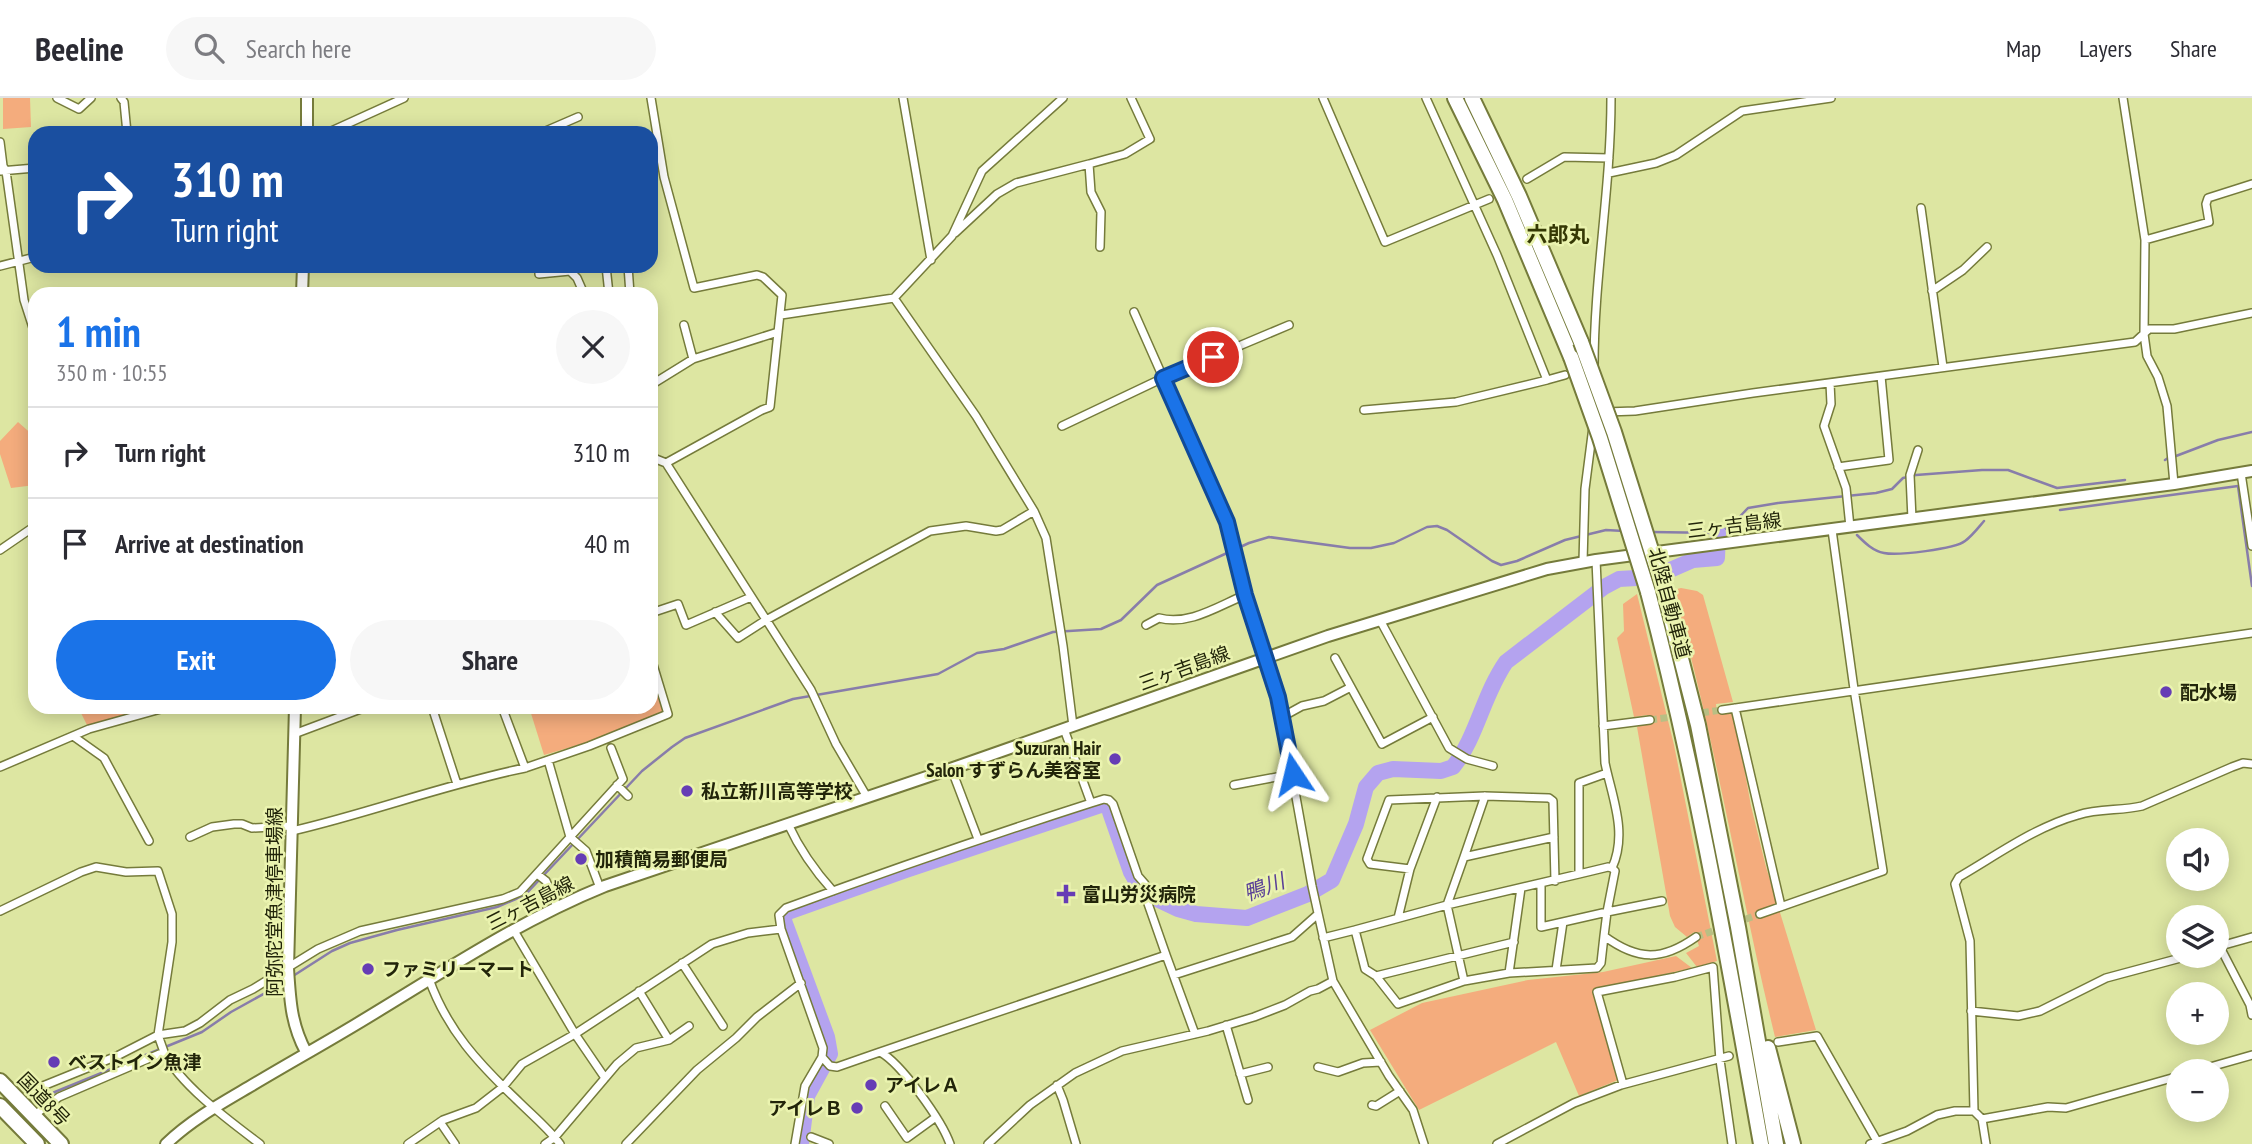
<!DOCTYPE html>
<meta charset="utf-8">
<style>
body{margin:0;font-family:"PT Sans Narrow","Noto Sans JP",sans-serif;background:#f7f7f7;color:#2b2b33;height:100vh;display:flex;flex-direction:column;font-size:26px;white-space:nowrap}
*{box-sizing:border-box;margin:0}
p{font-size:23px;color:#7c7c81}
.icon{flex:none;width:38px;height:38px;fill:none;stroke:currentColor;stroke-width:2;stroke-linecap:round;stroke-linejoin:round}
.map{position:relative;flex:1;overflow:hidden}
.side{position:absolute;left:28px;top:189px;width:630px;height:427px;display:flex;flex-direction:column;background:#fff;border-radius:21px;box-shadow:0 4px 18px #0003}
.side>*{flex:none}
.hud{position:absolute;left:28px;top:28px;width:630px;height:147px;border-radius:21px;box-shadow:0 4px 18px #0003;background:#1a4fa0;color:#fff;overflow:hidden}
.tools{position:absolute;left:2166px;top:730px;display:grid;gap:14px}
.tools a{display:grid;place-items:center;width:63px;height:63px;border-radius:50%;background:#fff;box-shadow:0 4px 18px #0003;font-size:35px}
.pin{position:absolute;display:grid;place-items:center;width:60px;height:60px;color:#fff;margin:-30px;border:4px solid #fff;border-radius:50%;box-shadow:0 2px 7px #0007}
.me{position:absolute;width:77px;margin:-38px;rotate:350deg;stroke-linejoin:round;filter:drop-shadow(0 0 5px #0008)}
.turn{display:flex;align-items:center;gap:24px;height:147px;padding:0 28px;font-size:32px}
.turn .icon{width:91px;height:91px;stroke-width:2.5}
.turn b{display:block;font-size:49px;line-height:60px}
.round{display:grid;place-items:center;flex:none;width:74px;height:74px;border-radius:37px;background:#f7f7f7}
.headline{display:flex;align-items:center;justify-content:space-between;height:119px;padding:0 28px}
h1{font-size:42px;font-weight:700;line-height:52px;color:#1a73e8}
.cta{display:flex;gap:14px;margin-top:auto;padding:14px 28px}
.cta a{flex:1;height:80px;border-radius:42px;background:#1a73e8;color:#fff;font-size:28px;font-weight:700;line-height:80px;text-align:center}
.cta a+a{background:#f7f7f7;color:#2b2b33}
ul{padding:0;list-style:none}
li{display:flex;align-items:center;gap:21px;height:91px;padding:0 28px;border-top:2px solid #e1e1e2}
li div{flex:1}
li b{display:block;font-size:26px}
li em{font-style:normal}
header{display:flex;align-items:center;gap:42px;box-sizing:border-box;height:98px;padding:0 35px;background:#fff;border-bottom:2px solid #e1e1e2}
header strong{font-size:33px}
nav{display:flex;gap:38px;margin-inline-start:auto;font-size:24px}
.search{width:490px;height:63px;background:#f7f7f7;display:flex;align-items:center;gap:18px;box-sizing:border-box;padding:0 24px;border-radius:38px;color:#7c7c81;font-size:26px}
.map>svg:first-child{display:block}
.green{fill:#f4ac7d}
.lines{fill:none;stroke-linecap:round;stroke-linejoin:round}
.stream{stroke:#887daa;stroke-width:2.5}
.river{stroke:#b4a3ef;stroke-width:16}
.street-tunnel{stroke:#b8bf84;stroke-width:7;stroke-dasharray:7 3.5;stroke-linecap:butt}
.street-casing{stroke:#757b3b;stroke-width:10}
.secondary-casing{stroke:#757b3b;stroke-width:14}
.highway-casing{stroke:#757b3b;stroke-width:18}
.street{stroke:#fff;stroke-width:7}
.secondary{stroke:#fff;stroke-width:10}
.highway{stroke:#fff;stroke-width:14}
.highway-bridge-casing{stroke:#757b3b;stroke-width:18;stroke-linecap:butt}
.highway-bridge{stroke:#fff;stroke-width:14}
.route-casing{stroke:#114b97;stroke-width:18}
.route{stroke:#1a73e8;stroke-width:12}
.poi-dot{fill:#663db5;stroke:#eaf3af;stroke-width:2.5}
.labels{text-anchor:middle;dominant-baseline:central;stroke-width:5;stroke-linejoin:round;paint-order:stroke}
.street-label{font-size:19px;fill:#22250a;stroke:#eaf3af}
.poi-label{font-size:19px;font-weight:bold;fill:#22250a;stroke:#eaf3af;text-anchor:start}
.neighbourhood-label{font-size:21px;font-weight:bold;fill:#353804;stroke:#eaf3af}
.water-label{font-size:21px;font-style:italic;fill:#593f97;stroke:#eaf3af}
</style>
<header>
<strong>Beeline</strong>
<div class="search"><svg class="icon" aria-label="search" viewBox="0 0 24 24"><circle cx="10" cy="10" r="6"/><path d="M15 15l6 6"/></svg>Search here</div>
<nav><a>Map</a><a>Layers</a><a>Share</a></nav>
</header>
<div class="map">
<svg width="2252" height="1046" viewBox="0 0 2252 1046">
<rect width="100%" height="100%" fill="#dde6a2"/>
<!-- green -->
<path class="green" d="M 3,0 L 30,0 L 31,29 L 3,31 Z
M 18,324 L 35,339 L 35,387 L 11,390 L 0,356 L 0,343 Z
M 1681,490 L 1697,493 L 1703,497 L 1733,604 L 1716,606 L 1717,615 L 1734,614 L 1751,708 L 1766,769 L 1816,932 L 1775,939 C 1739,791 1715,639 1673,492 Z
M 1637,496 L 1674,647 L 1717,863 L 1697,869 L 1686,855 L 1699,848 L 1694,834 L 1687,839 L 1675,829 L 1670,818 L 1637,629 L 1648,625 L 1647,617 L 1634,619 L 1617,540 L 1624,533 L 1623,506 Z
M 651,575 L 664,614 L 585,645 L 544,657 L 529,609 L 651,609 Z
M 78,609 L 168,609 L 89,631 Z
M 1676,858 L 1692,870 L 1594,892 L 1618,982 L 1579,998 L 1556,944 L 1419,1012 L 1370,932 L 1422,905 L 1528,882 L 1603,874 Z"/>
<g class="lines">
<!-- stream -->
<path class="stream" d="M 2176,358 L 2218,342 L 2252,334
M 2165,362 L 2168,360
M 2060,412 L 2238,388 L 2252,488
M 1651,434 L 1718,435 L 1732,427 L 1748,410 L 1778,405 L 1876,395 L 1892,391 L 1903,380 L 1916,377 L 1982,372 L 2008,372 L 2057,390 L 2125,382
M 1857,437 C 1865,445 1873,453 1884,455 C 1897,458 1955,451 1965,443 C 1972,438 1978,430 1984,423
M 293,878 L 332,853 L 350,845 L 397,832 L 497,809 L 525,797 L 642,673 L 672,649 L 685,640 L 793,601 L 938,576 L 977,555 L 1004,551 L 1053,534 L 1101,531 L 1121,522 L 1157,487 L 1249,445 L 1269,439 L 1350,450 L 1371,450 L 1394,445 L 1427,429 L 1437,428 L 1447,432 L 1492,463 L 1501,467 L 1517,463 L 1565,442 L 1606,432 L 1624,433
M 45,998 L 202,934 L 231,914 L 285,884"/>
<!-- river -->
<path class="river" d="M 801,1046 L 807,998 L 830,956 L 827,939 L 783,820 L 788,814 L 906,772 L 1101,707 L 1108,708 L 1131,774 L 1139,788 L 1159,802 L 1178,811 L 1196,816 L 1247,820 L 1308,796 L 1332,782 L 1356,726 L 1366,689 L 1378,675 L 1393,671 L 1441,673 L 1453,669 C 1477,639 1483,597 1506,564 L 1604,489 L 1619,481 L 1654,479 L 1693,462 L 1717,460 L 1718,435"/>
<!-- street-tunnel -->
<path class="street-tunnel" d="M 1650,622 L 1722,612
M 1696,839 L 1760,816"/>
<!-- street casing -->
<g class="street-casing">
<path id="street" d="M 57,0 L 79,11 L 91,0
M 121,0 L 124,4 L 127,35
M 651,0 L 664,79 L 694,190 L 757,177 L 763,179 L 782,197 L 770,309 L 762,312 L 666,365
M 903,0 L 931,162
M 1323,0 L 1385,144 L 1489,101
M 1426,0 L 1497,157 L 1547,282 L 1565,277
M 2123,0 L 2145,142 L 2144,236 L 2147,258 L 2158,279 L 2167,308 L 2174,386
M 327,35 L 404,0
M 541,35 L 578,19
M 0,44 L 3,68 L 6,73 L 24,202 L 35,236
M 0,73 L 35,70
M 1609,75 L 1656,65 L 1676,57 L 1742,13 L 1831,0
M 1527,81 L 1564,59 L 1609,60
M 1921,110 L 1943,269
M 955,135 L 997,96 L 1016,85 L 1089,66
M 2145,142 L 2209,124 L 2206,106 L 2208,100 L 2252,86
M 1100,149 L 1101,114 L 1091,94 L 1089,66 L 1125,56 L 1150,41 L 1131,0
M 0,168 L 35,159
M 539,168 L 539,176 L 570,173 L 577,180 L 584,196
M 606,168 L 609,196
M 628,168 L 630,196
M 1932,193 L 1963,172 L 1987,149
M 894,200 L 976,318 L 1034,413 L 1046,440 L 1063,548 L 1073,628
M 1134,214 L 1227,424 L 1245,497 L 1278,599 L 1312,788 L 1333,883 L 1389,978 L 1413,1012 L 1424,1046
M 781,217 L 894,200 L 952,138 L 982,73 L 1063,0
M 684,227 L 693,261
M 1594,268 C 1594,179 1611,90 1611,0
M 1830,285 L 1831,306 L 1824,328 L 1846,390 L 1850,429
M 651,287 L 693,261 L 778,234
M 1364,312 L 1456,304 L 1547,282
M 1606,314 L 1635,313 L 1753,295 L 2135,244 L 2149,231 L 2174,231 L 2252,215
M 1062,328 L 1163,280 L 1289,227
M 651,359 L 666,365 L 811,592 L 836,646 L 867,699
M 1838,369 L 1889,362 L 1881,278
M 2241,375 L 2252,448
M 1912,421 L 1910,377 L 1918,352
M 0,452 L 35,428
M 1583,464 L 1585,391 L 1593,329
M 715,514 L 738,540 L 766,522 L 930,433 L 966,428 L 996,433 L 1002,432 L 1034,413
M 651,515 L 678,506 L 686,527 L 751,499
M 1380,522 L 1449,650 L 1467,661 L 1493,668
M 1146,527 L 1159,520 C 1189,528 1218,508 1245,497
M 1335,560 L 1382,646 L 1433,619
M 432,609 L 457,686
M 1735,610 L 1781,808
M 1722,612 L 2252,535
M 1282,619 L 1302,608 L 1324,603 L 1351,589
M 1603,628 L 1650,622
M 294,636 L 366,609
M 73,638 L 104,660 L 149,743
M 548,662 L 570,739 L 586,753 L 600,790
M 0,669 L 89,631 L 168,609
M 525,670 L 589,648 L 668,616 L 651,560
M 951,670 L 978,741
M 617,687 L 628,698
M 1234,687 L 1293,676
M 788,726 C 800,752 814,772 833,793
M 292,733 C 370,715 446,686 525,670 L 502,609
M 190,739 L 212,729 L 234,726 L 242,726 L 252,730 L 292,728
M 1464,759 L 1485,698
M 1410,771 L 1370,766 L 1367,761 L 1389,702 L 1485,698 L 1549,700 L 1553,703 L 1555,783
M 537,776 L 546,783 L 557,808
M 1579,776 L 1608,769 L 1612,770
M 1541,786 L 1541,829 L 1563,824
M 1662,803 L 1607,814 L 1604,838 C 1638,863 1662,863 1696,839
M 0,813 L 81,774 L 96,769 L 126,774 L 158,773 L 172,816 L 172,844 L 158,937 L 164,954
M 1760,816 L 1883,773 L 1854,591 L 1832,432
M 1398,820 L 1410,771 L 1437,699
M 513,831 L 575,936 L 605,980
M 1355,832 L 1447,807 L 1579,776 L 1579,685 L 1607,675
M 1323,840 L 1355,832 L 1365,871 L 1376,878 L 1514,844
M 2217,849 L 2252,839
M 2220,849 L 2250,907 L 2252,917
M 1166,857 L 1195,936
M 682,865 L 723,928
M 1556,872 L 1563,824 L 1607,814 L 1615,773 L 1612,770 C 1628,735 1612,699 1605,665 L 1596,462
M 1509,875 L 1521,790
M 1174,877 L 1292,839 L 1318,816
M 1376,878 L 1398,906 L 1464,883 L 1509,875 L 1597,870 L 1601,865 L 1604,838
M 429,881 C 447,932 479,966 518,1003 C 532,1017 548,1030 560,1046
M 1464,883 L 1447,807 L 1464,759 L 1554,739
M 1971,913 L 2018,918 L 2040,913 L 2106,880 L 2188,858
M 1226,927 L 1248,1002
M 669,942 L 689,928
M 1778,944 L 1817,938 L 1877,1043
M 880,954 L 1166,857 L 1145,797 L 1145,786 L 1138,778 L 1113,706 L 1109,702 L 1104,701 L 1091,705 L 1064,631
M 1318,969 L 1338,974 L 1363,965 L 1381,964
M 2196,973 L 2252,957
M 1240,976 L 1268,969
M 1623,986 L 1597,894 L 1675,879 L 1713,869 L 1720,962 L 1732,1046
M 1057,987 L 1063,1002 L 1076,1046
M 28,994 L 117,958 L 158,937 L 185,933 L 200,925 L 230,902 L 253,891 L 318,851 L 360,833 L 503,801 L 520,794 L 623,681 L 611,650
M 1372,1007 L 1376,1008 L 1400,993
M 885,1008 L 907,1040 L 936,1019
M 1974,1013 L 1970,843 L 1955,786 L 1959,779 C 1997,757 2035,729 2078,717 C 2099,710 2121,713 2142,708 L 2232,669 L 2243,665 L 2252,666
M 33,1018 L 59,999 L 164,954 C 180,987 231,1024 260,1046
M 1982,1021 L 2048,1009 L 2066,1010 L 2179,978
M 440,1024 L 455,1046
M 811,1039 L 829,1046
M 408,1046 L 443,1022 L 476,1010 L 503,989 L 522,966 L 575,936 L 712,846 L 748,835 L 781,831
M 545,1046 L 555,1039 L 617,966 L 636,950 L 669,942 L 639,893
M 626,1046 L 697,972 L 736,940 L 757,919 L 801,885
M 795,1046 L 805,988 L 822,959
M 950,1046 C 942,1023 901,965 880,954 L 837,969 L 830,968 L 822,959 L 823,950 L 781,831 L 779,817 L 786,810 C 887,773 988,738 1091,705
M 988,1046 L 1030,1007 L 1075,975 L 1122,953 L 1208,933 L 1254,919 L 1285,907 L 1310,893 L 1318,891 L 1333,883
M 1497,1046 L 1574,1005 L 1621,987 L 1729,958
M 1870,1046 L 1907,1033 L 1937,1017 L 1955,1013 L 1974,1013 L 1982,1021 L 1986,1046"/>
</g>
<!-- secondary casing -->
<g class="secondary-casing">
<path id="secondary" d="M 307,35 L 307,0
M 302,196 L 303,168
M 295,609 L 288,870 C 290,902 291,926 306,954
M 166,1046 C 191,1022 220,1006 249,989 C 284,968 320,948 355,927 C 437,878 516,824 605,788 L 959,668 L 1328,538 L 1547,471 L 1596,462 L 2174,386 L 2252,373"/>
</g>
<!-- highway casing -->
<g class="highway-casing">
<path id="highway" d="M 1455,0 L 1505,102 L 1571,259
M 1472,0 L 1519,98 L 1581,244
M 1663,490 L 1698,627 L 1738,829 L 1776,1046
M 1648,494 C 1696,676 1728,861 1761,1046
M 1768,950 L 1793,1046
M 0,983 L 61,1046
M 0,1008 L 37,1046"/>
</g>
<!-- street -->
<use href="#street" class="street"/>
<!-- secondary -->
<use href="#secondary" class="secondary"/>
<!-- highway -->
<use href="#highway" class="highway"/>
<!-- highway-bridge casing -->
<g class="highway-bridge-casing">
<path id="highway-bridge" d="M 1581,244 L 1614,334 L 1663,490
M 1571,259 L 1600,340 L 1648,494"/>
</g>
<!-- highway-bridge -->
<use href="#highway-bridge" class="highway-bridge"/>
</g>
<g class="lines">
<!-- route casing -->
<g class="route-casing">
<path id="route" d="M 1213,259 L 1163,280 L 1227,424 L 1245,497 L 1278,599 L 1293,676"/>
</g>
<!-- route -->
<use href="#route" class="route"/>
</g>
<!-- markers -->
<g class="poi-dot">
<circle cx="2166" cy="594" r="7"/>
<circle cx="1115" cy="661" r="7"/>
<circle cx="687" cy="693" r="7"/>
<circle cx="581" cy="761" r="7"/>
<path d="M1062.5 785.5h7v7h7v7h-7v7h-7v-7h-7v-7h7z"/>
<circle cx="368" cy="871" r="7"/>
<circle cx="54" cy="964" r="7"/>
<circle cx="871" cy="987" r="7"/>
<circle cx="857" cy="1010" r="7"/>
</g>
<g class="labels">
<!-- street labels -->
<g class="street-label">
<text transform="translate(1734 427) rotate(-7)">三ヶ吉島線</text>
<text transform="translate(1670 505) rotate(75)">北陸自動車道</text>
<text transform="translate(1184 570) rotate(-20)">三ヶ吉島線</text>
<text transform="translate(274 804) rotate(-90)">阿弥陀堂魚津停車場線</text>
<text transform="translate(530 805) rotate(-27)">三ヶ吉島線</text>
<text transform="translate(44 1001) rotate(46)">国道8号</text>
</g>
<!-- poi labels -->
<g class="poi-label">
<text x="2180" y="594">配水場</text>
<text x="1101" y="650" text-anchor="end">Suzuran Hair<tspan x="1101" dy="22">Salon すずらん美容室</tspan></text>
<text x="701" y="693">私立新川高等学校</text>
<text x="595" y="761">加積簡易郵便局</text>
<text x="1082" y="796">富山労災病院</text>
<text x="382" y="871">ファミリーマート</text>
<text x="68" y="964">ベストイン魚津</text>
<text x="885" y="987">アイレＡ</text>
<text x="843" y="1010" text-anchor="end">アイレＢ</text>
</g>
<!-- neighbourhood labels -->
<g class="neighbourhood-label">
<text x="1558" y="136">六郎丸</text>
</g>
<!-- water labels -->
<g class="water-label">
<text transform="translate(1264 789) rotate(-20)">鴨川</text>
</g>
</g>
</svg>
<div class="tools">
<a><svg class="icon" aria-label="sound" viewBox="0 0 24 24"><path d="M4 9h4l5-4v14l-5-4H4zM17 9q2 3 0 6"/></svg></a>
<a><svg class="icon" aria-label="layers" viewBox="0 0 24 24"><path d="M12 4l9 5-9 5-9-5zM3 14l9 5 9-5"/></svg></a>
<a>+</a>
<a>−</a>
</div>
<div class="pin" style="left:1213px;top:259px;background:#d93025"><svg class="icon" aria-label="arrive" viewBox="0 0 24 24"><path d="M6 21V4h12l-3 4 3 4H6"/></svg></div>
<svg class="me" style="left:1293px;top:676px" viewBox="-20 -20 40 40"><path d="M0-17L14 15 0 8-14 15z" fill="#1a73e8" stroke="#fff" stroke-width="4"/></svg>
<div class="hud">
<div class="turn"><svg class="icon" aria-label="right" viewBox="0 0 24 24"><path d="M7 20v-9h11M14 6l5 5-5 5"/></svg><div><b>310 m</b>Turn right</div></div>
</div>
<section class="side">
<div class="headline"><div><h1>1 min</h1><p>350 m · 10:55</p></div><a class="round"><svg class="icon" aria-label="close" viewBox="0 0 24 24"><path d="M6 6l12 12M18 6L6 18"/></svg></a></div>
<ul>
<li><svg class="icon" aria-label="right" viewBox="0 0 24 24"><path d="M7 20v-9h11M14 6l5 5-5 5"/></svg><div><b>Turn right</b></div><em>310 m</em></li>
<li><svg class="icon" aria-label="arrive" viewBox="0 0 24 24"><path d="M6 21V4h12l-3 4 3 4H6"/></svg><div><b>Arrive at destination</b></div><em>40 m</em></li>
</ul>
<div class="cta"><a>Exit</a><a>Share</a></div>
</section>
</div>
